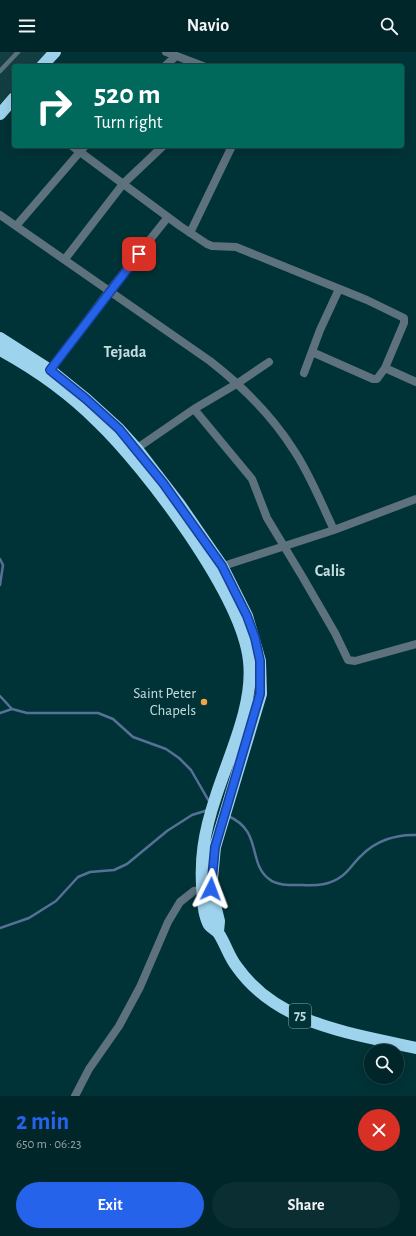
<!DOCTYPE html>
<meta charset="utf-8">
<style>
body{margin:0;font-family:"Alegreya Sans",sans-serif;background:#0a2e31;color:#f1f3f6;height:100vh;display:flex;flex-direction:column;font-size:15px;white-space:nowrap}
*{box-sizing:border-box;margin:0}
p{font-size:13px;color:#95a5a8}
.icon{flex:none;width:22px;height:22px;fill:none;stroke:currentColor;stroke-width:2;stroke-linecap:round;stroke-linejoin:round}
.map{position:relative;height:1044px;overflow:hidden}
.drawer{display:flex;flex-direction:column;background:#002629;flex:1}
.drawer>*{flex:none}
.banner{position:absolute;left:12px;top:12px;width:392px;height:84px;border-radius:4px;box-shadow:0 4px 16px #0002,0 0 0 1px #224346;background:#00695c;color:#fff;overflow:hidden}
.buttons{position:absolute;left:364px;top:992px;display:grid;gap:8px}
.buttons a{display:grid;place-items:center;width:40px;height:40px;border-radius:50%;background:#002629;box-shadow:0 4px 16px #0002,0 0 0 1px #224346;font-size:20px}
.pin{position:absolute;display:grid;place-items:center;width:34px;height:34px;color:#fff;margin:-17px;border-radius:8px;box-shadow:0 2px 6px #0006}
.me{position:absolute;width:44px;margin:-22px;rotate:3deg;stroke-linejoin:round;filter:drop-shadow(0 0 3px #0008)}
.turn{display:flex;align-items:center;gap:14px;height:84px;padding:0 16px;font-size:18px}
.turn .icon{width:52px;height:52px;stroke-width:2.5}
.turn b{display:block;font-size:28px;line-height:34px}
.round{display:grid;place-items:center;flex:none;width:42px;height:42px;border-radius:21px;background:#0a2e31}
.summary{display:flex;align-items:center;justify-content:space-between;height:68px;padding:0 16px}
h1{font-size:24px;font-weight:600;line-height:30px;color:#2563eb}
.primary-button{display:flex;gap:8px;margin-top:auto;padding:8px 16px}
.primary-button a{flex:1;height:46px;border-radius:24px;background:#2563eb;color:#fff;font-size:16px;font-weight:600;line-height:46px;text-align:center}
.primary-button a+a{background:#0a2e31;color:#f1f3f6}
header{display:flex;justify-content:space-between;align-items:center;height:52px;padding:0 16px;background:#002629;font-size:18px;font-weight:600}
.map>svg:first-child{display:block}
.built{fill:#133f43}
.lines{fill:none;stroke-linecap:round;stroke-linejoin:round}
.stream{stroke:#567096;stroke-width:2.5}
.lane{stroke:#5d727d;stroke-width:4.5}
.street{stroke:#5d727d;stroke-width:8}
.highway{stroke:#9ed3ee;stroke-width:12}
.route-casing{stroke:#184099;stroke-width:10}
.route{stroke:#2563eb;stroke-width:7}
.poi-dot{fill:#f6a247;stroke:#003337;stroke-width:1.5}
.labels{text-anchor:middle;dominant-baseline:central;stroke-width:4;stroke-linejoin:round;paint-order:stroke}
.shield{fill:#003337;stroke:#8baaad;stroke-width:1}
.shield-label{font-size:14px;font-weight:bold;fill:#c6dddf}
.poi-label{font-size:15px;fill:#c6dddf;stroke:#003337;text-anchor:end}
.neighbourhood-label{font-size:16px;font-weight:bold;fill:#c6dddf;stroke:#003337}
</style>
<header><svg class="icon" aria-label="menu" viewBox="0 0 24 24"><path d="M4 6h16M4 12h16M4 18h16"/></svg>Navio<svg class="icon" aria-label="search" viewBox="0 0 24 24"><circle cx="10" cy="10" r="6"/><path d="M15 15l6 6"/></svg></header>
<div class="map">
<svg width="416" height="1044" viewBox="0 0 416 1044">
<rect width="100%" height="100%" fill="#003337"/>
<!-- built -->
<path class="built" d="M 0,0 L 48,0 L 35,14 L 14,14 L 14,36 L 0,52 Z"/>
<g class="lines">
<!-- stream -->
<path class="stream" d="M 0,507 L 3,513 L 0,533
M 0,644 L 12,657 L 27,661 L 98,661 L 113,667 L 133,685 L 166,697 L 179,706 L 191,718 L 210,751
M 0,661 L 12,657
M 228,764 C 263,779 247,810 269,827 C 277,834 292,833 302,833 C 317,834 330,833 342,824 C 350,818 354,810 361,804 C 375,789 396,782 416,783
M 0,876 L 29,866 L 56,849 L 78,825 L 90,820 L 114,818 L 127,812 L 167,779 L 192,763 L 208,758"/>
<!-- lane -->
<path class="lane" d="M 0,19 L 18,0"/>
<!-- street -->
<path class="street" d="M 166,0 L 203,14
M 165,14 L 176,4
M 72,94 L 180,174 L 207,192 L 212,194 L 236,195 L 367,248 L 404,266 L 404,271 L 385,316 L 377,327 L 373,327 L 312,300
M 0,163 L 210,309 C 242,334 271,362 293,397 C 310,422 321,451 334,478
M 16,174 L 85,94
M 190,181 L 232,94
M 65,207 L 123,132 L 163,94
M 385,316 L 416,330
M 48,321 L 109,239 L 168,165
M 304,321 L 320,278 L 339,237
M 194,357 L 252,427 L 267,466 L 302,524 L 335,581 L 348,608 L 355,609 L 416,592
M 133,399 L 194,357 L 238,331 L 269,310
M 217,516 L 334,478 L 416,447
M 75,1044 L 89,1017 L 119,974 L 140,935 L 168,870 L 180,850 L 194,839 L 206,837"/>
<!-- highway -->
<path class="highway" d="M 42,14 L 55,0
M 0,62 L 14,46
M 0,286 L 50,318 L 86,347 L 119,377 L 137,397 L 180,453 L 222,514 L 247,564 L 260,609 L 261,642 L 215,795 L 211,837 L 219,869 L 218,880
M 0,298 C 35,317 70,342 98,370 C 146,416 242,543 249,609 C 254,653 229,703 216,744 C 204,780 199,808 203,846 C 203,854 205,866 209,873 C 212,877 217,878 219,882 C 226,893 229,905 237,915 C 278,973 352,981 416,996"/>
</g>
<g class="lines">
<!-- route casing -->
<g class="route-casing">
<path id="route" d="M 139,202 L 50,318 L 86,347 L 119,377 L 163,431 L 222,514 L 247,564 L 255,586 L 260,609 L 260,642 L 215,795 L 211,837"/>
</g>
<!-- route -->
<use href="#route" class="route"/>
</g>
<!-- markers -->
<circle class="poi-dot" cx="204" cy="650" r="4"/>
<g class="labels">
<!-- shield labels -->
<rect class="shield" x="289" y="952" width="22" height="24" rx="3"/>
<g class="shield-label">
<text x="300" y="964">75</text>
</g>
<!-- poi labels -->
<g class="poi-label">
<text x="196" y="641">Saint Peter<tspan x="196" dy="17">Chapels</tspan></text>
</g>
<!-- neighbourhood labels -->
<g class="neighbourhood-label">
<text x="125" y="300">Tejada</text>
<text x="330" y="519">Calis</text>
</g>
</g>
</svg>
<div class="buttons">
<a><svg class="icon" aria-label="search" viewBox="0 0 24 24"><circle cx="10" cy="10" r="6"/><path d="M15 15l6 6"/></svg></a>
</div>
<div class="pin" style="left:139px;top:202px;background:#d93025"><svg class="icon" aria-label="arrive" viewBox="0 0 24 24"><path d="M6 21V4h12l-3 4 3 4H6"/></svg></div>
<svg class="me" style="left:211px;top:837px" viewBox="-20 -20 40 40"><path d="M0-17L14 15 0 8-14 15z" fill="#2563eb" stroke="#fff" stroke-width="4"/></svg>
<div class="banner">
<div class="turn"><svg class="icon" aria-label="right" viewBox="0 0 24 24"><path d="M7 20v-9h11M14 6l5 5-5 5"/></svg><div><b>520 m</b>Turn right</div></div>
</div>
</div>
<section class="drawer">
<div class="summary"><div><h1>2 min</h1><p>650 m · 06:23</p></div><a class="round" style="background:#d93025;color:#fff"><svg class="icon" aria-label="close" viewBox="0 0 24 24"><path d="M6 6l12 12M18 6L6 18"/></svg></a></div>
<div class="primary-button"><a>Exit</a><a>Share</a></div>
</section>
